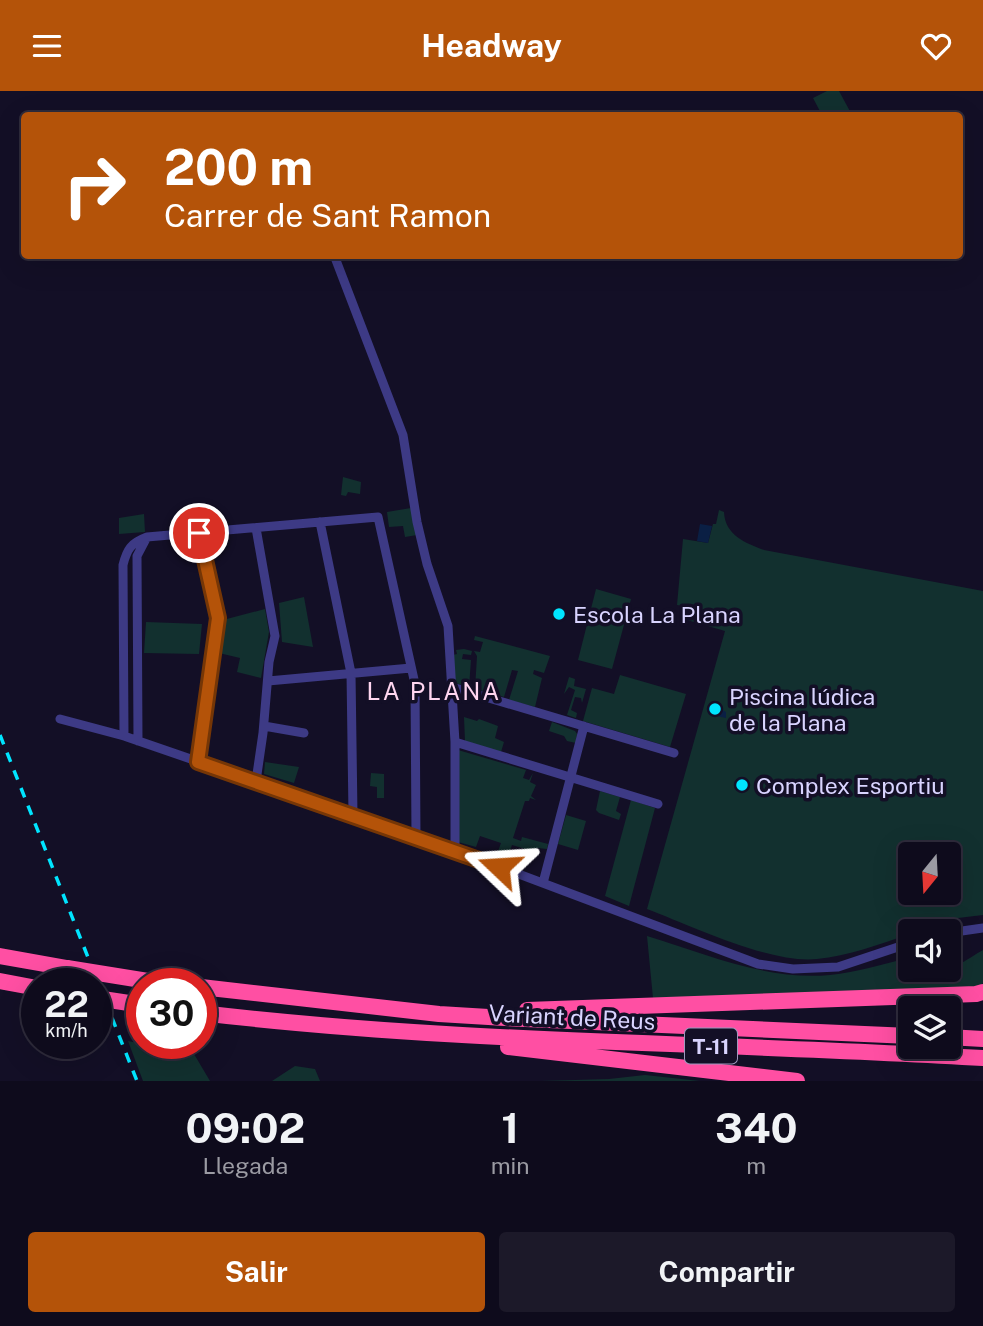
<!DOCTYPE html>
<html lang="es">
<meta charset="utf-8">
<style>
body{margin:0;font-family:"Public Sans",sans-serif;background:#1c1929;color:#f1f3f6;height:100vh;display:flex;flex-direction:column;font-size:26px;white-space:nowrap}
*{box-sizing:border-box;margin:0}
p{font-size:23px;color:#9b9ba3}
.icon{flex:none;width:38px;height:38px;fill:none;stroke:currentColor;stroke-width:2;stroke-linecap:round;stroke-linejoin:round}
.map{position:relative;height:990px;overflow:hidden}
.drawer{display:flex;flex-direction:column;background:#0e0b1c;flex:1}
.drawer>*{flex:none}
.top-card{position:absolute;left:21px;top:21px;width:942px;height:147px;border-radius:7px;box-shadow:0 7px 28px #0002,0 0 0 2px #2e2b3b;background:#b45309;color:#fff;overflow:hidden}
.needle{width:46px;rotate:198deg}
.buttons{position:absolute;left:898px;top:751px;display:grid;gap:14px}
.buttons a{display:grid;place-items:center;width:63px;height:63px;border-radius:7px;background:#0e0b1c;box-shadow:0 7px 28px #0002,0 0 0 2px #2e2b3b;font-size:35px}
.speed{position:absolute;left:21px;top:877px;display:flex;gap:14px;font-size:35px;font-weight:700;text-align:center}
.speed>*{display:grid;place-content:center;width:91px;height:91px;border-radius:50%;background:#0e0b1c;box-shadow:0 7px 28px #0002,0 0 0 2px #2e2b3b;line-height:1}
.speed small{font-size:18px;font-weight:400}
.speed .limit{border:10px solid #d22;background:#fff;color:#111}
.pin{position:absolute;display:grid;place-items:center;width:60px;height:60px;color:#fff;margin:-30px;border:4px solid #fff;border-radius:50%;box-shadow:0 2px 7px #0007}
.me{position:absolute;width:77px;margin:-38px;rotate:290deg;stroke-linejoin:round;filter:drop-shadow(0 0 5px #0008)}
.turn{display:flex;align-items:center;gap:24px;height:147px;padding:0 28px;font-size:32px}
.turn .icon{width:91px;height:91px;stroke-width:2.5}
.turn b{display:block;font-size:49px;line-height:60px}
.eta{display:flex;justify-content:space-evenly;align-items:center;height:119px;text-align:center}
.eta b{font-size:42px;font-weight:700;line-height:49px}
.cta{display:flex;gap:14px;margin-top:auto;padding:14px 28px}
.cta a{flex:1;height:80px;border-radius:7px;background:#b45309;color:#fff;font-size:28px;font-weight:700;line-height:80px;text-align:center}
.cta a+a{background:#1c1929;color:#f1f3f6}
header{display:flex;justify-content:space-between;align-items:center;height:91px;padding:0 28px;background:#b45309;color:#fff;font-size:32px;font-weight:700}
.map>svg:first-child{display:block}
.green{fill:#12302f;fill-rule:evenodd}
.water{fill:#0a1f44}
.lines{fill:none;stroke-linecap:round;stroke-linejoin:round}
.minor{stroke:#3d3a85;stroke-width:9}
.motorway{stroke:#ff4fa3;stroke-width:16}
.rail{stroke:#00e5ff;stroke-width:3.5;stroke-dasharray:10 9;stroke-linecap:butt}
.motorway-bridge{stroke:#ff4fa3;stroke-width:16}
.route-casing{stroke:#753606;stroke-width:18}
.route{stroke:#b45309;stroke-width:12}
.poi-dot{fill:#00e5ff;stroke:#130f26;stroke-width:2.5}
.labels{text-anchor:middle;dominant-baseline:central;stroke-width:7;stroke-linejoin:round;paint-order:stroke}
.shield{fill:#130f26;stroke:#9e99be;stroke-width:2}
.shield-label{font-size:21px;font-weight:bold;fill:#d9d4ff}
.poi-label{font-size:23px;fill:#d9d4ff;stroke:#130f26;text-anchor:start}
.street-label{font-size:23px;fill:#d9d4ff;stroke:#130f26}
.neighbourhood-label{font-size:24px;letter-spacing:2px;fill:#ffd6f0;stroke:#130f26}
</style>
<header><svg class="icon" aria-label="menu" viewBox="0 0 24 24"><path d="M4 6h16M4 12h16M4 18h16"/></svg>Headway<svg class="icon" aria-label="heart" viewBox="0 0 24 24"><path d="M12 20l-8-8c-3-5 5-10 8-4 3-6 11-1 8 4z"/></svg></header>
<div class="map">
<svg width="983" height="990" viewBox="0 0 983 990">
<rect width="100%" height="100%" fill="#130f26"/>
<!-- green -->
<path class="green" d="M 827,0 L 839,0 L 852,24 L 822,24 L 813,7 Z
M 343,386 L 361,391 L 360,403 L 348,401 L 346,405 L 341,404 Z
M 411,417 L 417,444 L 405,446 L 403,435 L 389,436 L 387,421 Z
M 719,419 L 724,421 C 725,444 745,452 764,459 L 983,500 L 983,824 L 958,827 L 918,840 L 910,840 L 910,843 C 880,853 848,865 817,868 C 770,873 692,835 647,818 L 725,540 L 687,529 L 688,516 L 677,514 L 683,448 L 708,452 L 713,433 L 716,433 ZM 910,763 L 948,763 L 948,802 L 910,802 Z
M 144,423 L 145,441 L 119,443 L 119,427 Z
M 596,498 L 631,508 L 612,578 L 578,569 Z
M 304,506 L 313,556 L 282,551 L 279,512 Z
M 265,518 L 269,541 L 261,587 L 237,581 L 240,567 L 219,562 L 223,529 Z
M 146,531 L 202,533 L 199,563 L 144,562 Z
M 475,545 L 550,565 L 544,582 L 534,579 L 533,583 L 542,587 L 535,616 L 509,609 L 518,580 L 512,579 L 504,606 L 475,598 L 477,565 L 474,560 L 480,561 L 483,551 L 474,549 Z
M 464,558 L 472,560 L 471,564 L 463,563 L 462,568 L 471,569 L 469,596 L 455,592 L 453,564 L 457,563 L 456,559 Z
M 620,584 L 686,603 L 670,656 L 583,630 L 592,597 L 614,603 Z
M 569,586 L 575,588 L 574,595 L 586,598 L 582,612 L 581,607 L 575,606 L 571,619 L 577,622 L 576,627 L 567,624 L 575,599 L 569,596 L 564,603 Z
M 464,626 L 477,630 L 479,628 L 498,635 L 495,647 L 504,651 L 501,661 L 465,650 Z
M 552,631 L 575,640 L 577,643 L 576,652 L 567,650 L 564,645 L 549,640 Z
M 458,659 L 526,679 L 523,687 L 529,689 L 533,682 L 530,691 L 536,694 L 531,705 L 536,709 L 530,707 L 529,710 L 525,710 L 513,747 L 521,750 L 522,746 L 548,753 L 547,758 L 537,757 L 535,761 L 512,754 L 507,768 L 497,763 L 501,752 L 480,745 L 476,756 L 458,751 Z
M 265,671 L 299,676 L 294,692 L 264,683 Z
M 371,682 L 384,683 L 384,707 L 377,707 L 377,696 L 370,695 Z
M 600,700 L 620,706 L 616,720 L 621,723 L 619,729 L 599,722 L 596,719 Z
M 631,709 L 655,717 L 629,815 L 605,805 Z
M 566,724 L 586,730 L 578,759 L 558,753 Z
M 647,845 C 706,863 767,890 830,884 C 857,881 883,873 909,867 L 910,878 C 918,879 923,883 932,882 C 950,882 967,868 983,859 L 983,892 L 978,897 L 653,907 Z
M 128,950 L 194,963 L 210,990 L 143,990 Z
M 295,975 L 315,978 L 320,990 L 272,990 Z
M 645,984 L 700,990 L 540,990 L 609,988 Z"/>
<!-- water -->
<path class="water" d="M 700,433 L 712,435 L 708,452 L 697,450 Z
M 711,612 L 726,621 L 726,627 L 708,623 L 708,616 Z"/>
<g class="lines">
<!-- minor -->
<path class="minor" d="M 334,164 L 403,344 L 417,431 L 427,473 L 448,535 L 455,651 L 455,759
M 320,431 L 351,582 L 353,724
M 147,446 L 378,426 L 415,593 L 416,746
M 268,590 L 411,577
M 452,596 L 674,662
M 60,628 L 124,645 L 455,759 L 758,873 L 793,878 L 838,876 L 910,852
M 264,635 L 304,642
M 124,645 L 123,474 C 127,458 131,452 147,446 L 137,465 L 138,650
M 455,651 L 658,713
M 198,671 L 218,527 L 199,442
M 256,690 L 263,642 L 269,571 L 275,545 L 256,437
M 543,792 L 584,635
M 948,842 L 983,837"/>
<!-- motorway -->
<path class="motorway" d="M 0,865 L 67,877
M 0,890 L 37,897
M 201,896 L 439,923 L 505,927 L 910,945
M 527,919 L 976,903 L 983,901
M 201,922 C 461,953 722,951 983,967
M 948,946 L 983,948
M 508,956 L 797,990"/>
<!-- rail -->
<path class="rail" d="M 0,644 L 137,990"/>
<!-- motorway-bridge -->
<path class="motorway-bridge" d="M 67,877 L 154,891
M 96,907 L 142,914"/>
</g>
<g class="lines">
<!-- route casing -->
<g class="route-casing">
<path id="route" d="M 199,442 L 218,527 L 198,671 L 499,776"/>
</g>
<!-- route -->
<use href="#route" class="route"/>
</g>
<!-- markers -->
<g class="poi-dot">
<circle cx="559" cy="523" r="7"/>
<circle cx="715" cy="618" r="7"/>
<circle cx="742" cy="694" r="7"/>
</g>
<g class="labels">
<!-- shield labels -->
<rect class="shield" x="685" y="937.5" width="52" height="35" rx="5"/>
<g class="shield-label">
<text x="711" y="955">T-11</text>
</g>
<!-- poi labels -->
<g class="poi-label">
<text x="573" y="523">Escola La Plana</text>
<text x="729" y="605">Piscina lúdica<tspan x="729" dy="26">de la Plana</tspan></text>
<text x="756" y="694">Complex Esportiu</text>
</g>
<!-- street labels -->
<g class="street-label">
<text transform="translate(572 926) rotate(3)">Variant de Reus</text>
</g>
<!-- neighbourhood labels -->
<g class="neighbourhood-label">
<text x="434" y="600">LA PLANA</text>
</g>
</g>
</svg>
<div class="buttons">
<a><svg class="needle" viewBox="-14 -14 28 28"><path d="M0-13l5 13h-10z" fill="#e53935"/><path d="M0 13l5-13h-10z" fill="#9b9ba3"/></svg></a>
<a><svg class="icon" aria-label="sound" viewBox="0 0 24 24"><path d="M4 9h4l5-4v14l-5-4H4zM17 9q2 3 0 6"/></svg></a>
<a><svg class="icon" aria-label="layers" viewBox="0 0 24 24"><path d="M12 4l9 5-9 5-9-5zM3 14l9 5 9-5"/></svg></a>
</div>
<div class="speed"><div>22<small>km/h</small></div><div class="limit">30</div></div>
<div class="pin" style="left:199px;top:442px;background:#d93025"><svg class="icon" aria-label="arrive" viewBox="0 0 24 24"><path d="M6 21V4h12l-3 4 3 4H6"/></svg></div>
<svg class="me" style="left:499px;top:776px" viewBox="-20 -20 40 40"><path d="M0-17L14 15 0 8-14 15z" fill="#b45309" stroke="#fff" stroke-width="4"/></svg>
<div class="top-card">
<div class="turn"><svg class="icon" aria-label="right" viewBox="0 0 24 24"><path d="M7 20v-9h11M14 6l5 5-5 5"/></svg><div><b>200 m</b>Carrer de Sant Ramon</div></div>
</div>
</div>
<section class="drawer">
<div class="eta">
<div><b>09:02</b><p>Llegada</p></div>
<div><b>1</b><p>min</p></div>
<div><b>340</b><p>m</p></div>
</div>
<div class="cta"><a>Salir</a><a>Compartir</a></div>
</section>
